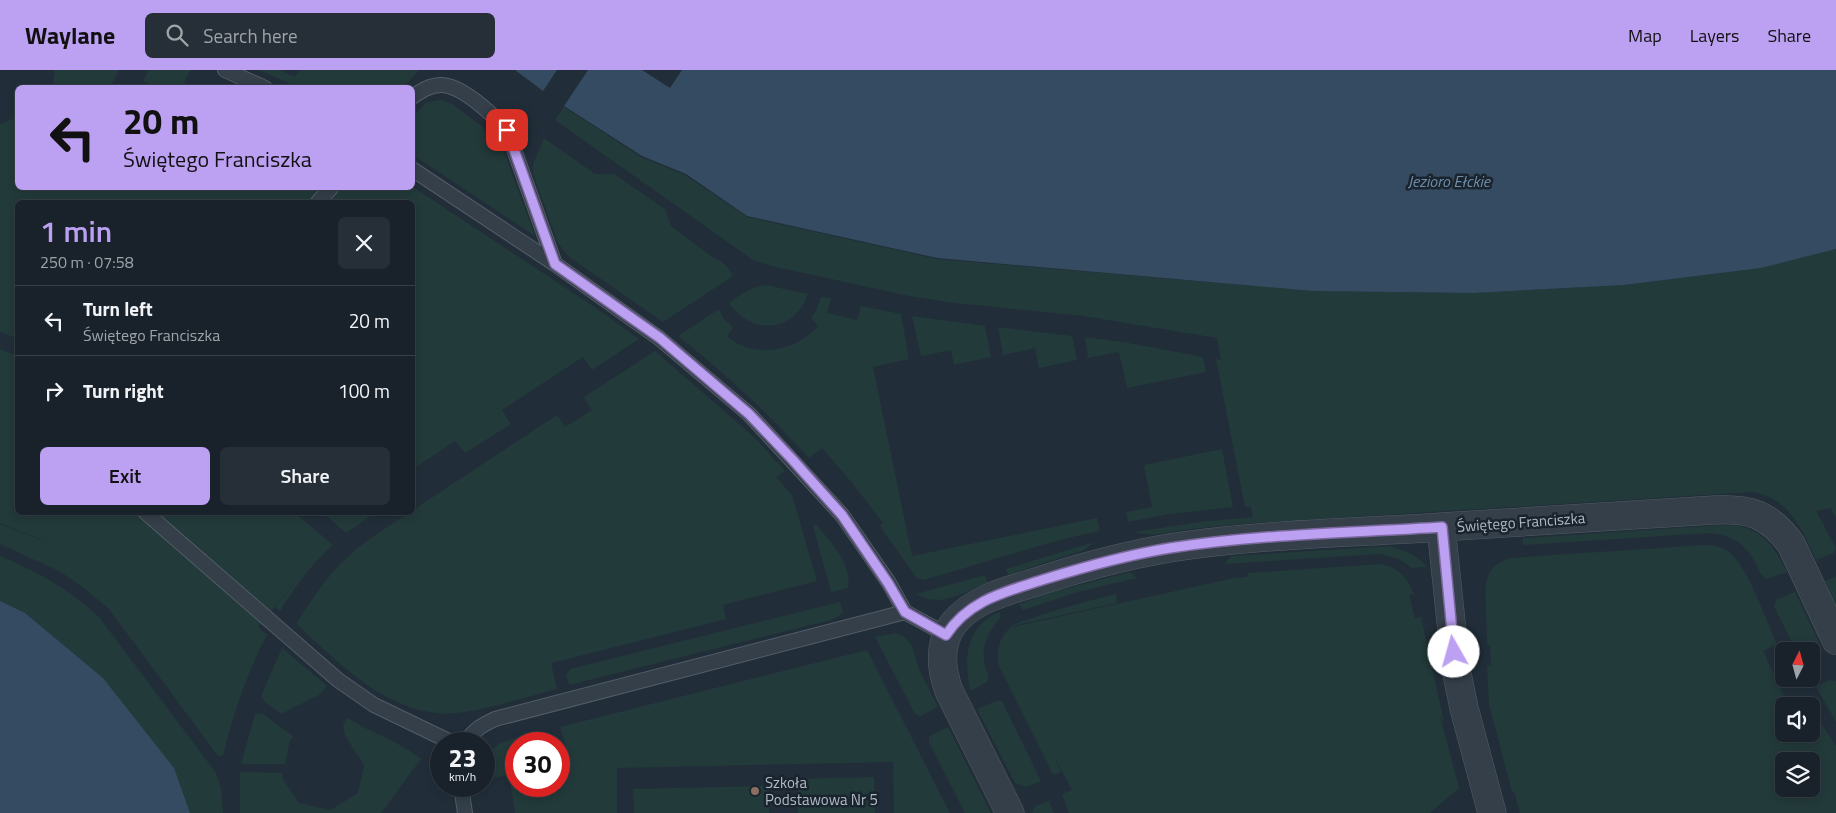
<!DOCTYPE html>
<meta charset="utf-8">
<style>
body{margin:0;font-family:"Titillium Web",sans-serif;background:#262f37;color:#f1f3f6;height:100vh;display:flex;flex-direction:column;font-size:19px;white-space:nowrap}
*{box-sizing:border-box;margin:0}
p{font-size:16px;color:#9fa4a9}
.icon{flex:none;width:28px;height:28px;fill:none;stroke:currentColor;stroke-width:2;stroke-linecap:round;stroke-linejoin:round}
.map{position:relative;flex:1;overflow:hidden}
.panel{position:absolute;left:15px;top:130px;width:400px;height:315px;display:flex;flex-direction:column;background:#19222b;border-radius:8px;box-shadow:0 2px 8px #0003,0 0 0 1px #373f47}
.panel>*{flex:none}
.hud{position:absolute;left:15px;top:15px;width:400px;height:105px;border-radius:8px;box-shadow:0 2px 8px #0003,0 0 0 1px #373f47;background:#bca0f2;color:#111;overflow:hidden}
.needle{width:32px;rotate:6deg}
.controls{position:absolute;left:1775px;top:572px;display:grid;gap:10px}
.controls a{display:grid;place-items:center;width:45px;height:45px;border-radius:8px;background:#19222b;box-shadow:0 2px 8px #0003,0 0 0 1px #373f47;font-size:25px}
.speed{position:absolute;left:430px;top:662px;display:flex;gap:10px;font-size:25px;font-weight:700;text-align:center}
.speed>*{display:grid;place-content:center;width:65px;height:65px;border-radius:50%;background:#19222b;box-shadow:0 2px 8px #0003,0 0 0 1px #373f47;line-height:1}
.speed small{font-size:12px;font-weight:400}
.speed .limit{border:8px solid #d22;background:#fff;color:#111}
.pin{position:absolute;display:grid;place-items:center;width:42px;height:42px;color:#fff;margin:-21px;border-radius:10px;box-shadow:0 2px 8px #0006}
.me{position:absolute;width:55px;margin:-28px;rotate:353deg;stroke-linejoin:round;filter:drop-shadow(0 0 4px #0008)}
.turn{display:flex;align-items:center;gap:18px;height:105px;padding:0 25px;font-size:22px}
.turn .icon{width:65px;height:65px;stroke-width:2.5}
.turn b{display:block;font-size:35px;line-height:42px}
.round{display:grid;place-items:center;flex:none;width:52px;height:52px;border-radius:8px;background:#262f37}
.head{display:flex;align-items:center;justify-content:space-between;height:85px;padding:0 25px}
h1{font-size:30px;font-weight:600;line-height:38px;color:#bca0f2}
.cta{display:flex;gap:10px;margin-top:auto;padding:10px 25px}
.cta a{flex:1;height:58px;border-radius:8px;background:#bca0f2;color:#111;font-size:20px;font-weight:600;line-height:58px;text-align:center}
.cta a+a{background:#262f37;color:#f1f3f6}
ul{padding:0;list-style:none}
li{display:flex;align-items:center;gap:15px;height:70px;padding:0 25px;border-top:1px solid #373f47}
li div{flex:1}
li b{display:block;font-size:19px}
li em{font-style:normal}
header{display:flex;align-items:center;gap:30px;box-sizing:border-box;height:70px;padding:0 25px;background:#bca0f2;color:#111}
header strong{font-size:24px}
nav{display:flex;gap:28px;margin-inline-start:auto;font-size:18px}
.search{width:350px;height:45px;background:#262f37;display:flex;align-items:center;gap:12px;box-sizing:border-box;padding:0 18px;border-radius:8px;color:#9fa4a9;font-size:19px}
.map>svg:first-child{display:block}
.green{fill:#233a3a;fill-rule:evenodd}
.water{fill:#344b61}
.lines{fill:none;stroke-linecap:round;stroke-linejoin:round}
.lane-casing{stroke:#525d67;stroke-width:16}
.street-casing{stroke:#525d67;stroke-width:29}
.lane{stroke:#343f4a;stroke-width:14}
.street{stroke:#343f4a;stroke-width:28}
.route-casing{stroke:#7a689d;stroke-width:12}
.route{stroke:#bca0f2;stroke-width:9}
.education-dot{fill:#8d6e63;stroke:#1a242e;stroke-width:2}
.labels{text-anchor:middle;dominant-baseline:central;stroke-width:5;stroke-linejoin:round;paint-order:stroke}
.street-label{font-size:15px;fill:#afbac6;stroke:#1a242e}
.poi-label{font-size:15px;fill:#afbac6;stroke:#1a242e;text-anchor:start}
.water-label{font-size:16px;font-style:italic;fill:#6f8eaa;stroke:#1a242e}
</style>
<header>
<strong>Waylane</strong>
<div class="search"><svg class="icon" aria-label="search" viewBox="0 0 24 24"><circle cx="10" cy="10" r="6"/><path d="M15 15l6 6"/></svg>Search here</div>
<nav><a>Map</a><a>Layers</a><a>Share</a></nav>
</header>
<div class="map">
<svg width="1836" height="743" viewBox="0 0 1836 743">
<rect width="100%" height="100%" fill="#212e39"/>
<!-- green -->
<path class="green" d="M 55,0 L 119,0 L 110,17 L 52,17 Z
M 149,0 L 190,0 L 184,13 L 193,17 L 156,17 L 143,11 Z
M 259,0 L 279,0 L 295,7 L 300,0 L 419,0 L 404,17 L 297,17 Z
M 440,30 L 451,33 L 481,56 L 493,67 L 504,82 L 535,166 L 413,85 L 413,46 L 426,33 Z
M 564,37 L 641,87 L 685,105 L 747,147 L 937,189 L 1312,221 L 1472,223 L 1624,215 L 1761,198 L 1836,179 L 1836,448 L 1831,438 L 1816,441 L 1836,478 L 1834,483 L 1816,490 C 1802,459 1788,426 1751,422 L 1254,453 C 1233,455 1212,457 1191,459 C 1172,461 1152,468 1134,462 L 1200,452 L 1253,447 L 1251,437 L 1245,437 L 1216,289 L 1221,290 L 1217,268 L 1084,246 L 955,233 L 909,226 L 772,196 L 753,190 L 555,50 Z
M 17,47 L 18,118 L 413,117 L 596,238 L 639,269 L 592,300 L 583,287 L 502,340 L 511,354 L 465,383 L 455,371 L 413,399 L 412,132 L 18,132 L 17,269 L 0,261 L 0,54 Z
M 544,68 L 595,104 L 614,104 L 665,139 L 671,156 L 712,187 C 722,190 729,197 733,206 L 663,252 L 568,186 L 558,173 L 533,104 L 533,94 Z
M 766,215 L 808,224 C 794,263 752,266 729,233 C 741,224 751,217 766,215 Z
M 821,227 L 831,228 L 827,243 L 857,250 L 861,236 L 901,244 L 909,289 L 873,297 L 912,486 L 1097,448 L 1100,461 C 1040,473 982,494 923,510 L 916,507 L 880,456 L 883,453 L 853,414 L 822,378 L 809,388 C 768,343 726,304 678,266 L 719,239 L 723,248 L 733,257 L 727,267 C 756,289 794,282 818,256 L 811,248 L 816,241 Z
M 912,246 L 985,256 L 991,287 L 954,295 L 951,280 L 921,286 Z
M 998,257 L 1072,266 L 1077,290 L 1039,298 L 1035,278 L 1003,285 Z
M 1085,267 L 1128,273 L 1203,287 L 1206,302 L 1127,318 L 1119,282 L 1088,288 Z
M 0,279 L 17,286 L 18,442 L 295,443 L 333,475 C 311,494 295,517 280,541 L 275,537 L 313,490 L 258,557 L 267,565 C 247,603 233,644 223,686 L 218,686 L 109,539 L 85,519 L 61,502 L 0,474 L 0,454 L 74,483 L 0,453 Z
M 655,281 L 755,368 L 785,401 L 776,407 L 792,425 L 817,511 L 723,535 L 726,549 L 551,593 L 557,619 C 525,627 468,647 437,643 C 379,637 337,590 296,554 C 315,523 337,492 367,471 C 380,461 395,452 409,443 L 412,442 L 413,440 L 557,345 L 565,357 L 592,340 L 584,327 Z
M 1222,379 L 1233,437 L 1169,444 L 1128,452 L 1126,442 L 1152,437 L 1144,395 Z
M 323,443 L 375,443 L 346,463 Z
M 816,454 C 831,473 852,492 848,518 L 831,522 L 813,456 Z
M 1707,456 C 1718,456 1731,454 1742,457 C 1765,462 1778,483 1787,502 L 1768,509 C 1761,506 1759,501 1756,494 C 1745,473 1732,465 1709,463 L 1523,475 L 1523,468 Z
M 1094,472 L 1084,480 L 1008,505 L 1006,499 Z
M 1704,475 C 1712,475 1719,476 1726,480 C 1747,492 1766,551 1777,574 L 1763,581 L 1789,636 L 1784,636 L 1784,664 L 1811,664 L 1811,637 L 1836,676 L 1836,743 L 1520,743 L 1514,722 L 1512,722 L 1489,634 L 1487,596 L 1491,595 L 1490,575 L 1487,575 C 1487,563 1486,551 1486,539 C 1485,514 1483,496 1511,488 ZM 1784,691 L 1811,691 L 1811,719 L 1784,719 Z
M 1389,476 C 1405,480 1416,484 1427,497 L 1412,498 L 1399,489 L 1380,484 L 1224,494 L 1231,486 Z
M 0,486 C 38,502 69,519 99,547 L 216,703 L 221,718 L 223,743 L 0,743 Z
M 1381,494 C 1398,498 1408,507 1414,524 L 1409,525 L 1415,548 L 1421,547 L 1444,652 L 1443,652 L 1439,642 L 1459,718 L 1430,743 L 1069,743 L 1062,724 L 1072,720 L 1054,686 L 1061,702 L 1053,705 L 999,596 C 996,581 999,567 1011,557 C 1017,552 1026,550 1033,548 C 1060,538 1088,531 1116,524 L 1117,533 L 1016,555 L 1014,560 L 1017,556 L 1234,508 L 1247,507 L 1248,503 Z
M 1130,502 L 1137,508 L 1078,522 L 1023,540 L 1021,538 L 1019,534 L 1056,521 Z
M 985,505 L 987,513 C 962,522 943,539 916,524 Z
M 1836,506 L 1836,536 L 1825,511 Z
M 1795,522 L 1822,579 L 1819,591 L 1811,595 L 1811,581 L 1796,581 L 1774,536 L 1776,530 Z
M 840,532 L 843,543 L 831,550 L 569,615 L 566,605 L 570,599 Z
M 999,542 L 1001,547 C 989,561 980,576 985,596 C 987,602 990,606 987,612 L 970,621 C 964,587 965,558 999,542 Z
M 894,563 L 902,565 L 908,570 L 912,576 L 919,599 L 938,637 L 920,646 L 915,644 L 875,567 Z
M 282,578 L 327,616 L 319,625 L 281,644 L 265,632 L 261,626 Z
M 867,580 L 950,743 L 894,743 L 893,692 L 617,698 L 617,743 L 515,743 L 509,705 L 484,709 C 481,674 502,672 530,664 L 532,674 L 516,674 L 516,716 L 559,716 L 559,688 L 568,685 L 560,657 Z
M 1829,610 L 1836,611 L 1836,652 L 1816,617 Z
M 996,631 L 1002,631 L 1041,711 L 1026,717 L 1015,713 L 977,639 Z
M 262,643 L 294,667 L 290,670 L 285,694 L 241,694 L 255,644 Z
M 348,648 C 372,664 399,671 421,689 L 381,743 L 240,743 L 240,702 L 283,703 L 282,708 L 299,733 L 331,740 L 358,723 L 364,695 L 345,666 L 343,653 Z
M 948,657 L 991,743 L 965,743 L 929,672 L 929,666 Z
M 874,707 L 875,743 L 798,743 L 797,709 Z
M 769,716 L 769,743 L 634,743 L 633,719 Z
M 1049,731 L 1054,743 L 1032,743 L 1034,737 Z"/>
<!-- water -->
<path class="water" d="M 515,0 L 557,0 L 543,21 Z
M 588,0 L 642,0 L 670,18 L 682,0 L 1836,0 L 1836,179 L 1761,198 L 1624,215 L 1472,223 L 1312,221 L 937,188 L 747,146 L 686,104 L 642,86 L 564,36 Z
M 0,531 L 25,543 L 103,608 L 174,698 L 190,743 L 0,743 Z"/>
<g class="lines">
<!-- lane casing -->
<g class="lane-casing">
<path id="lane" d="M 225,0 L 265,18
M 412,27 C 421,21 430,15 441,15 C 462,15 493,45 507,60 L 555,194
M 412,99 L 555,194 L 659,268 L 749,344 L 842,445 L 889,513 L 905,542 L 947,565
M 318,132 L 331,118
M 145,442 L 338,610 L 374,635 L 455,674
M 465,674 C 472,661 482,655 495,649 L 905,542
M 461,716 L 465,743"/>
</g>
<!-- street casing -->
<g class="street-casing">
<path id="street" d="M 1441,457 L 1456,599 L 1464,638 L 1492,743
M 1010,743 L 949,621 C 941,599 938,574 954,553 C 972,530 1006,521 1033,513 C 1078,498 1123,486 1169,478 C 1259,464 1351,463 1441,457 C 1532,451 1623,445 1714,440 C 1749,438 1769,444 1791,474 L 1836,570"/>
</g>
<!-- lane -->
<use href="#lane" class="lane"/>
<!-- street -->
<use href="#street" class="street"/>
</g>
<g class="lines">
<!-- route casing -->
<g class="route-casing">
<path id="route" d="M 507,60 L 555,194 L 660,268 L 749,344 L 791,388 L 842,445 L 888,513 L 905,542 L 946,565 C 969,530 1005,522 1042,510 C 1084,497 1127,485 1170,478 C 1260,464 1351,463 1442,457 L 1454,582"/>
</g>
<!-- route -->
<use href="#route" class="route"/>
</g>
<!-- markers -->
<circle class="education-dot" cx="755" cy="721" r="5"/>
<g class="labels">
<!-- street labels -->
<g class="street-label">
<text transform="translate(1521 452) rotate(-4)">Świętego Franciszka</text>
</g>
<!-- poi labels -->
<g class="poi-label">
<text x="765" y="712">Szkoła<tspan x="765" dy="17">Podstawowa Nr 5</tspan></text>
</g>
<!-- water labels -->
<g class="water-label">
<text x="1449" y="111">Jezioro Ełckie</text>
</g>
</g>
</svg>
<div class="controls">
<a><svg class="needle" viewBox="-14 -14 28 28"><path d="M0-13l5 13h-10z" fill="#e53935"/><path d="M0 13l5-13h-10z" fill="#9fa4a9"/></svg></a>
<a><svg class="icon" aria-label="sound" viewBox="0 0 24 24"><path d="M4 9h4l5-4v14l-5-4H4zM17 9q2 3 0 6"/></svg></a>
<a><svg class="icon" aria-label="layers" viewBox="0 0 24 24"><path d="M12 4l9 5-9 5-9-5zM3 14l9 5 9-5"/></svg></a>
</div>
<div class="speed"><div>23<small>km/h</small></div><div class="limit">30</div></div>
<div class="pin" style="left:507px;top:60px;background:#d93025"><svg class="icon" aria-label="arrive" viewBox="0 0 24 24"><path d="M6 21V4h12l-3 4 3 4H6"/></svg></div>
<svg class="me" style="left:1454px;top:582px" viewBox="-20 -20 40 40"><circle r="19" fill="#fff"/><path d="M0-13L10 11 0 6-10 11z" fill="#bca0f2"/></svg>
<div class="hud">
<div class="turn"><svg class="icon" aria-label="left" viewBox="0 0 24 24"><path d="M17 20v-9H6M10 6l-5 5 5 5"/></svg><div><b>20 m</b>Świętego Franciszka</div></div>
</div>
<section class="panel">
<div class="head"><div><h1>1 min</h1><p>250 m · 07:58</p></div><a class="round"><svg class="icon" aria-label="close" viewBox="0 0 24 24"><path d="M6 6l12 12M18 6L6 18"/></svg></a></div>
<ul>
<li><svg class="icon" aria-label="left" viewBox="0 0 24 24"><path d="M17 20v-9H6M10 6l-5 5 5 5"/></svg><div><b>Turn left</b><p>Świętego Franciszka</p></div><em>20 m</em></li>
<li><svg class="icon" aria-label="right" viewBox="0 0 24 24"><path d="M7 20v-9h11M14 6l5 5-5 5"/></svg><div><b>Turn right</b></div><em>100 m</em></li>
</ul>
<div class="cta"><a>Exit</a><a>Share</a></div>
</section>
</div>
